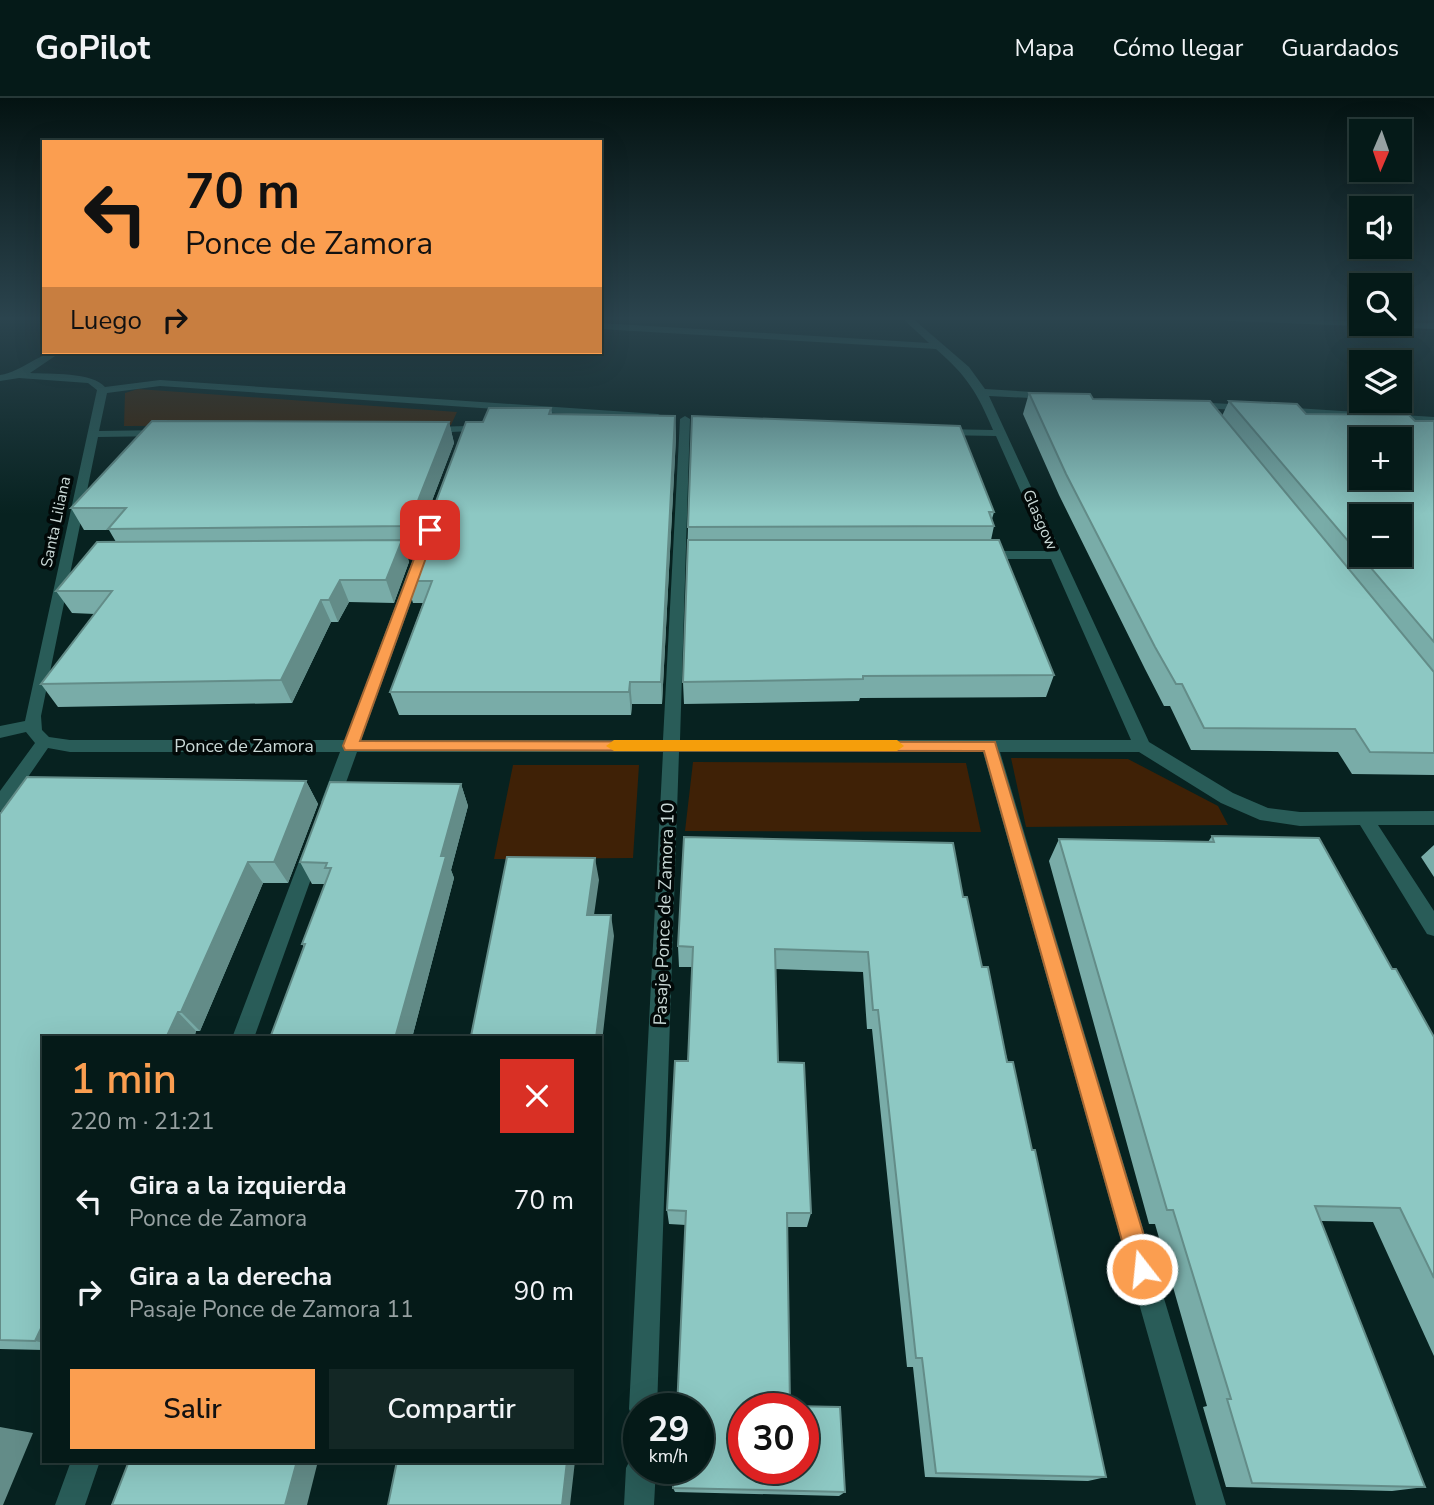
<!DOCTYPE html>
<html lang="es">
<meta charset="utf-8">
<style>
body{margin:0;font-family:"Nunito Sans",sans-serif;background:#132725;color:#f1f3f6;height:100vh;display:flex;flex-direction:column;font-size:26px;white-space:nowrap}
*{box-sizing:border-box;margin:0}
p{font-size:23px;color:#97a1a2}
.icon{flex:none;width:38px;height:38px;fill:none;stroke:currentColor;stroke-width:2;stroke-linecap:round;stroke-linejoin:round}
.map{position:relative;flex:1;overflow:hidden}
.sheet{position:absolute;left:42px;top:938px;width:560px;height:427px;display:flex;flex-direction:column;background:#051a18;border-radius:0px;box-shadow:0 7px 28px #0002,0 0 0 2px #263837}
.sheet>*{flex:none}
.guide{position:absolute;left:42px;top:42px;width:560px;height:214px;border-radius:0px;box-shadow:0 7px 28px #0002,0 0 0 2px #263837;background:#fb9e50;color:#111;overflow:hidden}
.needle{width:46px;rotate:182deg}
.controls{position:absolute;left:1349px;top:21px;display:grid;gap:14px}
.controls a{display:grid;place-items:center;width:63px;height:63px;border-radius:0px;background:#051a18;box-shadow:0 7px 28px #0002,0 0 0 2px #263837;font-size:35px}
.speed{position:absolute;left:623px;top:1295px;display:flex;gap:14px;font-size:35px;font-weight:700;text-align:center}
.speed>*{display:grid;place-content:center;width:91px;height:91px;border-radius:50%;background:#051a18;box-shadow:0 7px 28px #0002,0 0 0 2px #263837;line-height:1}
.speed small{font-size:18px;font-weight:400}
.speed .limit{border:10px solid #d22;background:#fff;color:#111}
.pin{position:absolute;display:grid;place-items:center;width:60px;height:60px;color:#fff;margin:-30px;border-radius:14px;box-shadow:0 4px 10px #0006}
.me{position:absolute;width:77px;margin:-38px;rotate:344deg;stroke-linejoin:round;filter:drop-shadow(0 0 5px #0008)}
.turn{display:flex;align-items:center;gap:24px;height:147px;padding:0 28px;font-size:32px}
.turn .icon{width:91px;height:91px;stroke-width:2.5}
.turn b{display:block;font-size:49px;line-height:60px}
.then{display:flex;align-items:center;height:66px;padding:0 28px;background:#0003;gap:14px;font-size:26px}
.round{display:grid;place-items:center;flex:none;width:74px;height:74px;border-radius:0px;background:#132725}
.summary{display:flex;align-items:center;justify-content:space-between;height:119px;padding:0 28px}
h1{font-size:42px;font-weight:600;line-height:52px;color:#fb9e50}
.primary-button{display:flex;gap:14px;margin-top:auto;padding:14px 28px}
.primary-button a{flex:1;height:80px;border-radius:0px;background:#fb9e50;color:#111;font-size:28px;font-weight:600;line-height:80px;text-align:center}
.primary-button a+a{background:#132725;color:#f1f3f6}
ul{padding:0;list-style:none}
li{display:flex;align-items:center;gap:21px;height:91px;padding:0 28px}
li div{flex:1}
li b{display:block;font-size:26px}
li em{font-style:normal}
header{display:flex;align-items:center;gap:42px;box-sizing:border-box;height:98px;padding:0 35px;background:#051a18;border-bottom:2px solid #263837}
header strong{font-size:33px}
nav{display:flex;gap:38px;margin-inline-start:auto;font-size:24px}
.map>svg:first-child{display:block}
.green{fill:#3f2106}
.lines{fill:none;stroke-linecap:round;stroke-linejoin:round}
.minor{fill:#295c58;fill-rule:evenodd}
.wall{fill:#79aca8}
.shaded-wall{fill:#638c88}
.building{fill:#8dc8c3;stroke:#638c88;stroke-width:2;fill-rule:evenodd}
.route{fill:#fb9e50;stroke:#a36734;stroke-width:2}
.slow{fill:#f59e0b}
.labels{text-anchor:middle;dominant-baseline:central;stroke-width:7;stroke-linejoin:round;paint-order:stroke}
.far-street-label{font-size:16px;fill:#c9d8d6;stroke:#020908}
.street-label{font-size:18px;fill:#c9d8d6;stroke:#020908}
</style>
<header>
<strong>GoPilot</strong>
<nav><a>Mapa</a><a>Cómo llegar</a><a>Guardados</a></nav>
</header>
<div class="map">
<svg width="1434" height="1407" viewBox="0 0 1434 1407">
<rect width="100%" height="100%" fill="#072220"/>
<!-- green -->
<path class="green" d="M 138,291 L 457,314 L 451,327 L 124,328 L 125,295 Z
M 1011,660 L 1128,661 L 1218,708 L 1228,727 L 1026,729 Z
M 693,664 L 966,665 L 981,734 L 685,733 Z
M 513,667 L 639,667 L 633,760 L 494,761 Z"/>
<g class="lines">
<!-- minor -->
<path class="minor" d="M 901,219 L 911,219 L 969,269 L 985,291 L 1050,295 L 1055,298 L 1050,301 L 989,298 L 1149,644 L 1233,695 L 1268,710 L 1300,714 L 1434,713 L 1434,727 L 1378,727 L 1434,813 L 1434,838 L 1427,836 L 1360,727 L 1300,728 L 1260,722 L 1221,705 L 1139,654 L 1000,654 L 1226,1407 L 1196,1407 L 983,654 L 679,654 L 657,1311 L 639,1311 L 639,1323 L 633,1321 L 629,1311 L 663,654 L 357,654 L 339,704 L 336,709 L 324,709 L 321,704 L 340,654 L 70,654 L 48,650 L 6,711 L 0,713 L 0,693 L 35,645 L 26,634 L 0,640 L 0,628 L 25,623 L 97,292 L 88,285 L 19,280 L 0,283 L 0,277 C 24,273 40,253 61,254 L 30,275 C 49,276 93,274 105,289 L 160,282 L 658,316 L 663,319 L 658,322 L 160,288 L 107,295 L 99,333 L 163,332 L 169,335 L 163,338 L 98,339 L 41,618 L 42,632 L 49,639 L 70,642 L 345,642 L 409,471 L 416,467 L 423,471 L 361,642 L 663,642 L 680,321 L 685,318 L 690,321 L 680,642 L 1131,642 L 1051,461 L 984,461 L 977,457 L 984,453 L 1047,453 L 996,338 L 941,337 L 935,334 L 941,331 L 993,332 C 977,294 967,278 936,251 L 600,231 L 600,225 L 929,245 Z
M 1133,219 L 1362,223 L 1362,226 L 1434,225 L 1434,231 Z
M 1193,304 L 1249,307 L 1254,310 L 1249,313 L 1189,309 L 1188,307 Z
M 1280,309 L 1434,319 L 1434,325 L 1276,314 L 1275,312 Z
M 468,328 L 472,329 L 472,333 L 429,335 L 423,332 L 429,329 Z
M 312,746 L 318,748 L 321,753 L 254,940 L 232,940 L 303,753 L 306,748 Z
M 639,1356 L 639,1370 L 656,1370 L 654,1407 L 624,1407 L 626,1370 L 631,1360 Z
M 71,1363 L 100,1363 L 85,1407 L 55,1407 Z"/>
</g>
<!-- wall -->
<path class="wall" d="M 1029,295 L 1093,301 L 1222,318 L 1229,303 L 1306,316 L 1434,323 L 1434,677 L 1352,676 L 1338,654 L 1191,652 L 1170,608 L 1164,608 L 1145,571 L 1059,397 L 1023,316 Z
M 551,310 L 552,316 L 675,318 L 676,339 L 662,606 L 632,606 L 631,617 L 399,617 L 390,594 L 423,505 L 413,505 L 406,483 L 483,324 Z
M 449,324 L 454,345 L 414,450 L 405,450 L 409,464 L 394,505 L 349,504 L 338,524 L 331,524 L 292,605 L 58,609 L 41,586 L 95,516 L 72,515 L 56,493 L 116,444 L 109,432 L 84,432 L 71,410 Z
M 994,414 L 992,421 L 994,428 L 991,442 L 1054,577 L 1046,599 L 860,600 L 859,603 L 684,606 L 683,584 L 688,429 Z
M 306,683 L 318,706 L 288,785 L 263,785 L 200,933 L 196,933 L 194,940 L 44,940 L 44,1252 L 0,1251 L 0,716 Z
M 461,686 L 468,708 L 451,772 L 454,780 L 412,940 L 270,940 L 304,849 L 302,846 L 325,786 L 312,786 L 300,764 Z
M 1212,738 L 1392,871 L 1434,939 L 1434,1258 L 1373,1124 L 1321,1123 L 1425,1389 L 1392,1393 L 1226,1389 L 1203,1309 L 1207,1308 L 1155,1126 L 1149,1126 L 1049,763 L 1059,741 L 1208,744 Z
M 1434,747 L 1434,779 L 1421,759 Z
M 963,799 L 1032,1052 L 1106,1379 L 1088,1383 L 925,1379 L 913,1269 L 907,1269 L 872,931 L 867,931 L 863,874 L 775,871 L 778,964 L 811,1115 L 807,1129 L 787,1129 L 790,1308 L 845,1394 L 839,1398 L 675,1394 L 673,1390 L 686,1127 L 669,1126 L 667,1112 L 688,963 L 692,869 L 679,869 L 678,848 Z"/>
<!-- shaded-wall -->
<path class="shaded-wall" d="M 675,318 L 676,339 L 662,606 L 661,584 Z
M 449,324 L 454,345 L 414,450 L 408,428 Z
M 402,442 L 409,464 L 394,505 L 386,482 Z
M 340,482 L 349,504 L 338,524 L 329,502 Z
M 321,502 L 331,524 L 292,605 L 281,582 Z
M 630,584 L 632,606 L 631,617 L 629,594 Z
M 306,683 L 318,706 L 288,785 L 274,764 Z
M 461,686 L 468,708 L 451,772 L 454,780 L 412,940 L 395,940 L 441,758 Z
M 595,760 L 599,782 L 591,838 L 587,817 Z
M 248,764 L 263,785 L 200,933 L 181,914 Z
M 611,817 L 614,838 L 600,962 L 600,940 L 596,940 Z
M 178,914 L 196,933 L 194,940 L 166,940 Z
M 44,1224 L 44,1245 L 35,1243 Z
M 0,1329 L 33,1335 L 3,1407 L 0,1407 Z
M 297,1363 L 318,1363 L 307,1407 L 285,1407 Z
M 567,1363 L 575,1363 L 570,1407 L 562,1407 Z"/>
<!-- building -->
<path class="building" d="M 1029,295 L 1090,296 L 1093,301 L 1210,303 L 1434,574 L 1434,655 L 1370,654 L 1355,631 L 1204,630 L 1182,586 L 1176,586 L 1155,549 L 1066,376 Z
M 1229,303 L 1297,306 L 1306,316 L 1409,317 L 1415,323 L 1434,323 L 1434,544 ZM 1362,341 L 1400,341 L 1400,380 L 1362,380 ZM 1362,418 L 1400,418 L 1400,457 L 1362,457 Z
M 489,310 L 551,310 L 549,316 L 675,318 L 661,584 L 630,584 L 629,594 L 390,594 L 432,483 L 406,483 L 466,324 L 483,324 Z
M 692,318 L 960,328 L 994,414 L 989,414 L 994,428 L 688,429 Z
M 152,323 L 449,324 L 408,428 L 108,431 L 126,410 L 71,410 Z
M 402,442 L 386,482 L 340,482 L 329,502 L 321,502 L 281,582 L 41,586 L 112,493 L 56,493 L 97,444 Z
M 688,442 L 999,442 L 1054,577 L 863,578 L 863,581 L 683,584 Z
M 27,679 L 306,683 L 274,764 L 248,764 L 181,914 L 178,914 L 166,940 L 44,940 L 44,1224 L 35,1243 L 0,1242 L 0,716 Z
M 330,684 L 461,686 L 441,758 L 446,758 L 395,940 L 270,940 L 305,846 L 302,846 L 331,770 L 325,770 L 327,765 L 300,764 Z
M 1212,738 L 1319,740 L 1392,871 L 1396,871 L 1434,939 L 1434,1180 L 1400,1110 L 1315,1108 L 1425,1389 L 1252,1385 L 1227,1301 L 1231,1301 L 1173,1112 L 1167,1112 L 1059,741 L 1214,744 Z
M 684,739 L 953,745 L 963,799 L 967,799 L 982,869 L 988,869 L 1007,964 L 1013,964 L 1032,1052 L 1035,1052 L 1106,1379 L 936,1375 L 922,1260 L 916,1260 L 878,912 L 873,912 L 868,854 L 775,851 L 778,964 L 804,965 L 809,1072 L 811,1115 L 787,1115 L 790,1308 L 840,1309 L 845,1394 L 673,1390 L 674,1370 L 698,1370 L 698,1311 L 677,1311 L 686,1113 L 667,1112 L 675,963 L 688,963 L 693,849 L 678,848 ZM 744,1311 L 803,1311 L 803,1370 L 744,1370 Z
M 507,759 L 595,760 L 587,817 L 611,817 L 596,940 L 474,940 L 475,938 L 471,938 Z
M 129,1363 L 297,1363 L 285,1407 L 112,1407 Z
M 397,1363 L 567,1363 L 562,1407 L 388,1407 Z"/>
<!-- sky -->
<linearGradient id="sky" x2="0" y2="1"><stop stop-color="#041312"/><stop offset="0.53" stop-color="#2b444e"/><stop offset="1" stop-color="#2b444e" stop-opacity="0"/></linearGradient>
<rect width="1434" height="416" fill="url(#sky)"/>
<!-- route -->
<path class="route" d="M 430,428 L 436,432 L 360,643 L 995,644 L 1154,1171 L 1150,1180 L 1142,1183 L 1134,1180 L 1130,1171 L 984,653 L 345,652 L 343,648 L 425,432 Z"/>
<!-- slow -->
<path class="slow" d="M 614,642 L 897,642 L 904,648 L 897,653 L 614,653 L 606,648 Z"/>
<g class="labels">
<!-- far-street labels -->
<g class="far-street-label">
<text transform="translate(1040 422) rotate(66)">Glasgow</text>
<text transform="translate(56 424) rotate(-78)">Santa Liliana</text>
</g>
<!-- street labels -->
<g class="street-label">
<text x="244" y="648">Ponce de Zamora</text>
<text transform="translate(664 816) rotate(-88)">Pasaje Ponce de Zamora 10</text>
</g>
</g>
</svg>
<div class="controls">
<a><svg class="needle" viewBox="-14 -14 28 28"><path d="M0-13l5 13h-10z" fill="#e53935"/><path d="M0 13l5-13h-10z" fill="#97a1a2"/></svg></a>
<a><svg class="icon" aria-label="sound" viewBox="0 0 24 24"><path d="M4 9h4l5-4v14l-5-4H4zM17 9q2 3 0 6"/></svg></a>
<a><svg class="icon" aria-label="search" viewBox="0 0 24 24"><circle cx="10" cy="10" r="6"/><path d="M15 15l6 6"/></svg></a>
<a><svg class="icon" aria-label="layers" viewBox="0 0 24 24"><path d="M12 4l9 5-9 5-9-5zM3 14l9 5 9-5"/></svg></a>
<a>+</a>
<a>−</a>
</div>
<div class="speed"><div>29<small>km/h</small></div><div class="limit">30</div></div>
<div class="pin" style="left:430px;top:432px;background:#d93025"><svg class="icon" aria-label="arrive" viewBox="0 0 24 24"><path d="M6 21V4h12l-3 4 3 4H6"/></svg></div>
<svg class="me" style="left:1142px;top:1171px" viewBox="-20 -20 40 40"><circle r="17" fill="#fb9e50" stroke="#fff" stroke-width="3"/><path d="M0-11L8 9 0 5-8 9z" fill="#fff"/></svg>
<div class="guide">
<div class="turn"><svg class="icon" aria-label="left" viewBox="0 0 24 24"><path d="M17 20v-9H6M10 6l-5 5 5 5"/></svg><div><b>70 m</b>Ponce de Zamora</div></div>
<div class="then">Luego<svg class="icon" aria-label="right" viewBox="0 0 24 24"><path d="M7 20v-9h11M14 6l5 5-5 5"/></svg></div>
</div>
<section class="sheet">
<div class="summary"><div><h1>1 min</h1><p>220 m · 21:21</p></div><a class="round" style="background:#d93025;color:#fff"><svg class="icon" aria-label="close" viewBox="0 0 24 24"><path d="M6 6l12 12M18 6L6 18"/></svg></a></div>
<ul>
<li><svg class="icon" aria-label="left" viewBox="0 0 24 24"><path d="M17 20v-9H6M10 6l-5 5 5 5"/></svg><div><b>Gira a la izquierda</b><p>Ponce de Zamora</p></div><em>70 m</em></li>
<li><svg class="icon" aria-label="right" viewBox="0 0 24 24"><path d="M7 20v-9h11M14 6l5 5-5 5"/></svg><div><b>Gira a la derecha</b><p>Pasaje Ponce de Zamora 11</p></div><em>90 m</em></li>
</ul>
<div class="primary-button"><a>Salir</a><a>Compartir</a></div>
</section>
</div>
